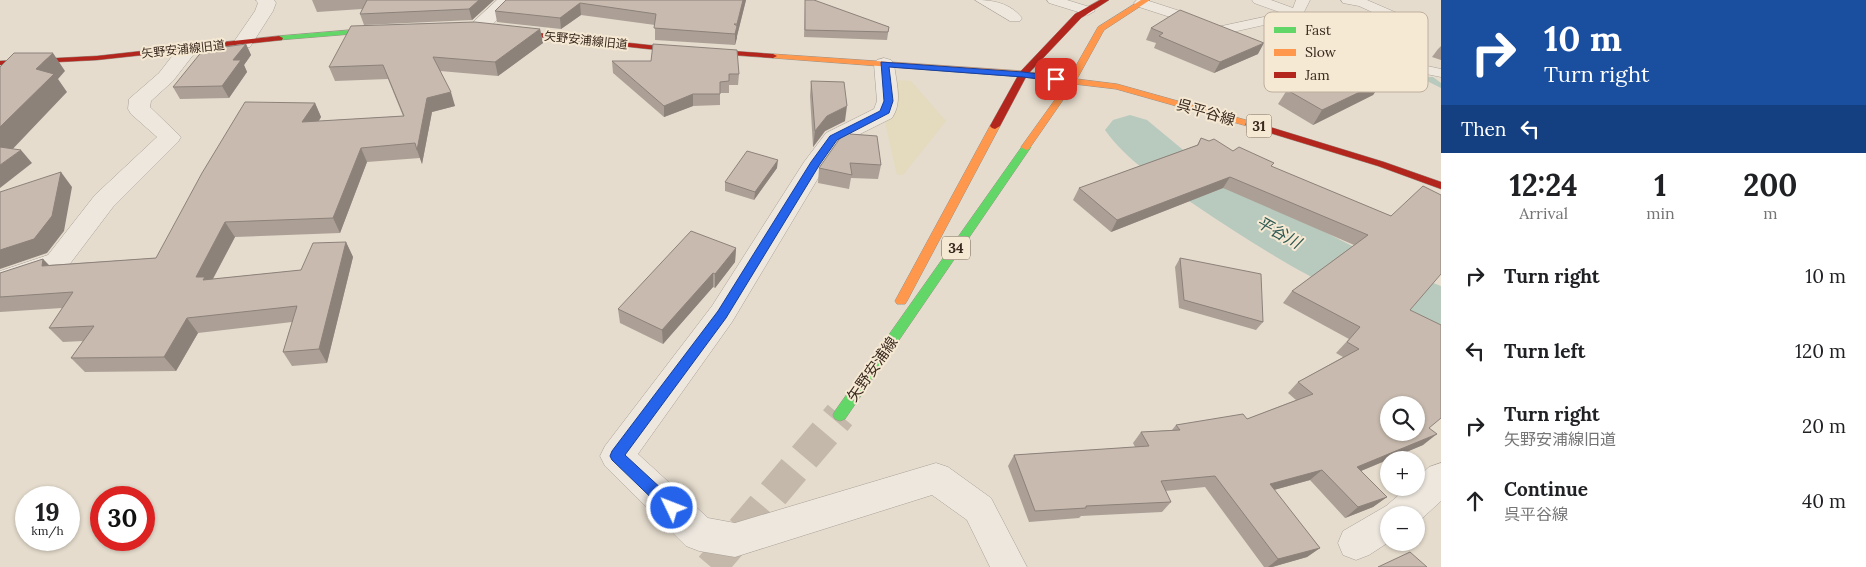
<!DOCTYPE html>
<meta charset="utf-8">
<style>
body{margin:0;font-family:Lora,"Noto Sans JP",serif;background:#f2f2f2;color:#202124;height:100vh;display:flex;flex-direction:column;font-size:19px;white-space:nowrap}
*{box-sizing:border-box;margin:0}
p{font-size:16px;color:#757577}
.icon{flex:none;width:28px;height:28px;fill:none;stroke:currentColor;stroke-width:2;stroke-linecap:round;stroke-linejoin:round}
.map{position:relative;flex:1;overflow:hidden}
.drawer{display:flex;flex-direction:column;background:#fff;width:425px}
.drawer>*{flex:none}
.banner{background:#1a4fa0;color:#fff;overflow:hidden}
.fabs{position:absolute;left:1380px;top:396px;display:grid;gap:10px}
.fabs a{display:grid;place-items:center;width:45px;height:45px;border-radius:50%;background:#fff;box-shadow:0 1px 4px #0004;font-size:25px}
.speed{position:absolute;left:15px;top:486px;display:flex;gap:10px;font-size:25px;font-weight:700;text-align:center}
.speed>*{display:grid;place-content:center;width:65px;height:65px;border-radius:50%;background:#fff;box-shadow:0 1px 4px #0004;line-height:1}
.speed small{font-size:12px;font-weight:400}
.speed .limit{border:8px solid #d22;background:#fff;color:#111}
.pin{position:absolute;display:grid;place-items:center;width:42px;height:42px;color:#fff;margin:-21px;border-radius:10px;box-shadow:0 2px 8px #0006}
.me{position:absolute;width:55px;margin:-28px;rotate:313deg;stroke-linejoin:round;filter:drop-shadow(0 0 4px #0008)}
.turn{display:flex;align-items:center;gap:18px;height:105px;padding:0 20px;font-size:22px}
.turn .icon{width:65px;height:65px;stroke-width:2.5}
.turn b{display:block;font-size:35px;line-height:42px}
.then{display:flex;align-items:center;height:48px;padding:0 20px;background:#0003;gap:10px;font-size:19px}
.eta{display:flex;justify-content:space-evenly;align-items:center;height:85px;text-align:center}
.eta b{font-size:30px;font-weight:700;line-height:35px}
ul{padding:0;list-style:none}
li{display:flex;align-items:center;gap:15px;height:75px;padding:0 20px}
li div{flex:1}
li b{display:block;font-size:19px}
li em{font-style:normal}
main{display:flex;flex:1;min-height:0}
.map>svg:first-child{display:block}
.farmland{fill:#e4dabd}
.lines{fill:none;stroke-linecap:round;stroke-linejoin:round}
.stream{fill:#b8c9be;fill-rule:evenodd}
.river{fill:#b8c9be;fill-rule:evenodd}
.primary-tunnel{stroke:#c3b8aa;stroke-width:32;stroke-dasharray:32 16;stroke-linecap:butt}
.lane-casing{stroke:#aaa196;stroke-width:1}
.street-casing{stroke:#aaa196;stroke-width:1}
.fast-casing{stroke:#9a9186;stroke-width:1}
.slow-casing{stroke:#9a9186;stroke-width:1}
.jam-casing{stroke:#9a9186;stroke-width:1}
.lane{fill:#ede7de;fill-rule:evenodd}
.street{fill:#ede7de;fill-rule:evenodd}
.fast{fill:#63d668;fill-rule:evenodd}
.slow{fill:#ff974d;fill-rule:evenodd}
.jam{fill:#b3261e;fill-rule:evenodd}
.wall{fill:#aca096}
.shaded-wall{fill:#8c827a}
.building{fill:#c8baae;stroke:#8c827a;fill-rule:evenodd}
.route{fill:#2563eb;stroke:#184099}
.labels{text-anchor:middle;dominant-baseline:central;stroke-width:4;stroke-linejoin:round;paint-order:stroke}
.far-street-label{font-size:12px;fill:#39291e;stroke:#f6e9d3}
.shield{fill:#f6e9d3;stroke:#726354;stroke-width:1}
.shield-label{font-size:14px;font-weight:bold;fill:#39291e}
.street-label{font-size:15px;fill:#39291e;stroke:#f6e9d3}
.water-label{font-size:16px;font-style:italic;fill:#2d5953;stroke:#f6e9d3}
.key{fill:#f6e9d3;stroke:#bdaf9d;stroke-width:1}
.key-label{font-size:14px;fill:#39291e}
</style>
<main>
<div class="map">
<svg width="1441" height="567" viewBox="0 0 1441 567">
<rect width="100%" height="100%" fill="#e5dccd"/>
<!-- farmland -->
<path class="farmland" d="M 893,80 L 911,81 L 946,121 L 903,175 L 897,175 L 885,123 L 895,111 Z"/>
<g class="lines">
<!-- stream -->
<path class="stream" d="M 1427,77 L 1433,77 L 1441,83 L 1441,88 L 1427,81 Z"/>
<!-- river -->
<path class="river" d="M 1130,115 L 1147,120 L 1182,149 L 1278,208 L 1399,270 L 1441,286 L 1441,333 C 1351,305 1270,256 1192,203 C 1161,182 1127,161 1105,130 L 1113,120 Z"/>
<!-- primary-tunnel -->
<path class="primary-tunnel" d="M 711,567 L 840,415"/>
<!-- lane casing -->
<g class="lane-casing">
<path id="lane" d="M 975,0 C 993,0 1010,3 1022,18 L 1020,21 L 1010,21 Z
M 1047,0 L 1067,0 L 1093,8 L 1095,11 L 1088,15 L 1049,3 Z
M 1137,0 L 1146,0 L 1183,12 L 1217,27 L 1282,13 L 1254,3 L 1252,0 L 1271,0 L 1293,8 L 1296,0 L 1310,0 L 1304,12 L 1395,59 L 1441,69 L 1441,77 L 1386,66 L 1295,18 L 1215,36 L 1173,18 L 1136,6 L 1134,3 Z
M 1341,0 L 1367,0 L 1397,13 L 1399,16 L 1392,20 L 1387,19 L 1359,6 L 1343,3 Z"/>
</g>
<!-- street casing -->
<g class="street-casing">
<path id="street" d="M 256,0 L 274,0 L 276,3 L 273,11 L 250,47 L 243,49 L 236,47 L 233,43 L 255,11 L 258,3 Z
M 497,0 L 517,0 L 485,32 L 478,34 L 471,32 L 468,28 L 471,24 Z
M 187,44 L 194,46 L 197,50 L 173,81 L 151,101 L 150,107 L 181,137 L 178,142 L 113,207 L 66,269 L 0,291 L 0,271 L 48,255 L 95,195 L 157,137 L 131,114 L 128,109 L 129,99 L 159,73 L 180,46 Z
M 884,58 L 891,60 L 894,64 C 896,82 903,102 892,118 L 842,143 L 826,165 L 732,322 L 638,454 L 708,518 L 735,523 L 936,463 L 948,467 L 991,498 L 1027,567 L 990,567 L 967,520 L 932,495 L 735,557 L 699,551 L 686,546 L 605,466 L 600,456 L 605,446 L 712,306 L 804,162 L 826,133 L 874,109 L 877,101 L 874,64 L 877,60 Z
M 1441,463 L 1441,501 L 1416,524 L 1416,515 L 1389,515 L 1389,542 L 1369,555 L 1356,560 L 1343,555 L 1338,543 L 1343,531 L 1386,506 L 1407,488 L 1416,488 L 1416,479 L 1429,467 Z"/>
</g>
<!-- fast casing -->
<g class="fast-casing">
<path id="fast" d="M 386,27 L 390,29 L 389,31 L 279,40 L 275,38 L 279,36 Z
M 1026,144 L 1031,147 L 845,419 L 840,421 L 835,419 L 833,415 L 835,411 L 1023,145 Z"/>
</g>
<!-- slow casing -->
<g class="slow-casing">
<path id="slow" d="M 1141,0 L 1150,0 L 1104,30 L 1077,79 L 1117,84 L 1253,122 L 1253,126 L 1247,126 L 1116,89 L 1074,84 L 1029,149 L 1026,150 L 1021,147 L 1067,83 L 1023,77 L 773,58 L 769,56 L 773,54 L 1023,71 L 1069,78 L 1098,27 Z
M 995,123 L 1000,126 L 907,301 L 905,304 L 897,304 L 895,301 L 990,126 Z"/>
</g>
<!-- jam casing -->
<g class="jam-casing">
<path id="jam" d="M 1100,0 L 1109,0 L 1081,18 L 1027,75 L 1000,126 L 995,129 L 992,128 L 990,126 L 1020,72 L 1075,14 Z
M 501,29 L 648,45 L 773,54 L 777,56 L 773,58 L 648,49 L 504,33 L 501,33 Z
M 279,36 L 283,38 L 282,40 L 97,60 L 0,65 L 0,61 L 97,56 Z
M 1250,121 L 1384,162 L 1441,182 L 1441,189 L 1378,166 L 1247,126 L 1245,124 Z"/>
</g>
<!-- lane -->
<use href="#lane" class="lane"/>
<!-- street -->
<use href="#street" class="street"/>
<!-- fast -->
<use href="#fast" class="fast"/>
<!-- slow -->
<use href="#slow" class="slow"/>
<!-- jam -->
<use href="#jam" class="jam"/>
</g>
<!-- wall -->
<path class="wall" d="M 312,0 L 494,0 L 472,20 L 364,25 L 360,14 L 362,9 L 317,12 Z
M 506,0 L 746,0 L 737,36 L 735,45 L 655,40 L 655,25 L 581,15 L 561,29 L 497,22 L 495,11 Z
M 805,0 L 889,27 L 887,40 L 804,37 Z
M 1151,28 L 1258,54 L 1214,73 L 1154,48 L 1156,43 L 1146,40 Z
M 540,29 L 543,43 L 498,76 L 440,71 L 455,106 L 432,112 L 422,164 L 420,158 L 367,162 L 340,233 L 235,237 L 213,279 L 301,270 L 346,242 L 353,257 L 327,363 L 292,366 L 283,352 L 292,322 L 198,333 L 176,371 L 85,372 L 71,358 L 83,341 L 63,342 L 49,328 L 62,308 L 0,312 L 0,273 L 43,259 L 49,265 L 156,258 L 315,103 L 321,117 L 319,121 L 403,116 L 388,79 L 335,81 L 329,67 Z
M 246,44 L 251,55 L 244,65 L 247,72 L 229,98 L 180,99 L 173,87 Z
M 1441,46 L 1441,60 L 1432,57 L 1438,49 Z
M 612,61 L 739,74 L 738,85 L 729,85 L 729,93 L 720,93 L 720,105 L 693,106 L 664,117 L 613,73 Z
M 811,81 L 845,121 L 825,131 L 813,147 L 810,96 Z
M 1383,81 L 1373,95 L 1313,125 L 1278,104 L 1287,90 Z
M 850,134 L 881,165 L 878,179 L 851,178 L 849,189 L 818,183 L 819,168 Z
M 1201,138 L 1391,216 L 1410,310 L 1429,428 L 1423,445 L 1361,471 L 1387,497 L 1373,507 L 1345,518 L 1310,480 L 1274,490 L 1320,548 L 1307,557 L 1272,567 L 1264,567 L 1205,487 L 1165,491 L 1171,502 L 1162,512 L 1081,516 L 1079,518 L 1029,522 L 1008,466 L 1014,455 L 1135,447 L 1133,443 L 1141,432 L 1172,430 L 1176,425 L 1247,419 L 1296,400 L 1288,393 L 1298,382 L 1343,357 L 1336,353 L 1349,339 L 1283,303 L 1292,291 L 1354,245 L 1223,188 L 1111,232 L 1073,200 L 1079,188 L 1197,145 Z
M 777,168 L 754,200 L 725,191 L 725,182 Z
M 736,248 L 735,262 L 715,288 L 713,287 L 663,344 L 620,323 L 618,309 Z
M 1180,258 L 1263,322 L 1256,330 L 1179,308 L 1175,267 Z"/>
<!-- shaded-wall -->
<path class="shaded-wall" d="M 479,0 L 494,0 L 472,20 L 469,9 Z
M 743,0 L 746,0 L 737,36 L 737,24 Z
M 580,3 L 581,15 L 561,29 L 560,18 Z
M 737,26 L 737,38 L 735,45 L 735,34 Z
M 540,29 L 543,43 L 498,76 L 495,62 Z
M 1264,43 L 1258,54 L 1214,73 L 1220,62 Z
M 246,44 L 251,55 L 244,65 L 247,72 L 229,98 L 222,86 L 233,60 Z
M 53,53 L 65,71 L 58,79 L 67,92 L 7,155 L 0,147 L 0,127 L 36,69 Z
M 1383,81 L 1373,95 L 1313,125 L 1322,110 Z
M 451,92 L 455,106 L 432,112 L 422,164 L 417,150 L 427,98 Z
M 693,94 L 693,106 L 664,117 L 664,106 Z
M 315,103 L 321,117 L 309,136 L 302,122 Z
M 847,106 L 845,121 L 825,131 L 813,147 L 815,131 L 827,116 Z
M 361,148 L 367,162 L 340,233 L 333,218 Z
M 21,150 L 32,163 L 0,188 L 0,165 Z
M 778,160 L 777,168 L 754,200 L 755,192 Z
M 61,172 L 72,187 L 64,231 L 47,253 L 0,269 L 0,250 Z
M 1230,177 L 1223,188 L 1111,232 L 1117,220 Z
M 225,222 L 235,237 L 210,284 L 196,277 Z
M 346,242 L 353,257 L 327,363 L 319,349 Z
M 736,248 L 735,262 L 715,288 L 715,274 Z
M 43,259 L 57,274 L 42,266 Z
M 713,273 L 713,287 L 663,344 L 662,330 Z
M 187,318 L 198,333 L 176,371 L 164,357 Z
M 1437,434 L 1423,445 L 1344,478 L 1357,467 Z
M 1322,470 L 1310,480 L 1259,494 L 1270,484 Z
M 1387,497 L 1373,507 L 1345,518 L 1358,507 Z
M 1320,548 L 1307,557 L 1272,567 L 1268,567 L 1278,559 Z"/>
<!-- building -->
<path class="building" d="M 367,0 L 479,0 L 469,9 L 360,14 Z
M 506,0 L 743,0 L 737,24 L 734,24 L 737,26 L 735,34 L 654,28 L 656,14 L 580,3 L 560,18 L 495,11 Z
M 805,0 L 814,0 L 889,27 L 888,32 L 805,30 Z
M 1180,10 L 1264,43 L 1220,62 L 1159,36 L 1163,33 L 1151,28 Z
M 475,22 L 540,29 L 495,62 L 433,57 L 451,92 L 427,98 L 417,150 L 415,143 L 361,148 L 333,218 L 225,222 L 196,277 L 205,277 L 203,280 L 301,270 L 313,243 L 346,242 L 319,349 L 283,352 L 297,306 L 187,318 L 164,357 L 71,358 L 94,326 L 49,328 L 73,292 L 0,297 L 0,273 L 43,259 L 42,266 L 156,258 L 202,173 L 245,102 L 315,103 L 302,122 L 404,116 L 383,65 L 329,67 L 351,26 Z
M 246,44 L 233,60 L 241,60 L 222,86 L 173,87 L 203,50 Z
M 653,44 L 737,50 L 739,74 L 729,74 L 729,81 L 720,82 L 720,94 L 693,94 L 664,106 L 612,61 L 651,61 Z
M 14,53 L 53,53 L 36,69 L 54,74 L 0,127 L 0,67 Z
M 1348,63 L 1383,81 L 1322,110 L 1287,90 Z
M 811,81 L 844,82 L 847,106 L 827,116 L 815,131 Z
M 850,128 L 850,134 L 877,136 L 881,165 L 850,163 L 852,175 L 819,168 L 845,131 Z
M 1201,138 L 1209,141 L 1214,139 L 1233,151 L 1239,147 L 1274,163 L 1271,166 L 1391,216 L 1423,186 L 1441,195 L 1441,274 L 1410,310 L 1441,325 L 1441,418 L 1429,428 L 1437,434 L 1357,467 L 1387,497 L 1358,507 L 1322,470 L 1270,484 L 1320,548 L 1278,559 L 1215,476 L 1161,481 L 1171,502 L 1086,506 L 1086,508 L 1035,511 L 1014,455 L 1149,446 L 1141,432 L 1180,430 L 1176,425 L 1243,414 L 1247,419 L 1313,394 L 1298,382 L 1359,349 L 1347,342 L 1360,327 L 1292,291 L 1368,235 L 1230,177 L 1117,220 L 1079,188 L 1198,145 ZM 1389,405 L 1416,405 L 1416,432 L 1389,432 Z
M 0,147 L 21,150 L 0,165 Z
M 747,151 L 778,160 L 755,192 L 725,182 Z
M 61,172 L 52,216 L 34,239 L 0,250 L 0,192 Z
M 691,231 L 736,248 L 715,274 L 713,273 L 662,330 L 618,309 Z
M 1180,258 L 1261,274 L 1263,322 L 1184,300 Z
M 1410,552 L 1427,567 L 1378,567 Z"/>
<!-- route -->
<path class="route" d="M 881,62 L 1023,72 L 1056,76 L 1060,79 L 1056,81 L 1023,77 L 889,67 L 893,101 L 889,113 L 837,140 L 820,164 L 726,318 L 625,455 L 677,503 L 679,508 L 677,513 L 672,515 L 667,513 L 612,460 L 610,456 L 612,451 L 718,311 L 811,162 L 830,136 L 880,111 L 884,101 Z"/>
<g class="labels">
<!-- far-street labels -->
<g class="far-street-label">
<text transform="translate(586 40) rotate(6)">矢野安浦線旧道</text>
<text transform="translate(183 49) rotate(-6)">矢野安浦線旧道</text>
</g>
<!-- shield labels -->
<g class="shield">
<rect x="1246.5" y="114.5" width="25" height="23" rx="4"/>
<rect x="942" y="236.5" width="28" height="23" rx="4"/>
</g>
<g class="shield-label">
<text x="1259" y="126">31</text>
<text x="956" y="248">34</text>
</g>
<!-- street labels -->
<g class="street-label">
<text transform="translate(1206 112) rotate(16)">呉平谷線</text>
<text transform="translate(872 369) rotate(-55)">矢野安浦線</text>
</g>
<!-- water labels -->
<g class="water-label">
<text transform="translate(1279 232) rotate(29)">平谷川</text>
</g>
</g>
<!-- legend -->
<rect x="1264" y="12" width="164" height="80" rx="8" class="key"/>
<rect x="1274" y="27" width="22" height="6" fill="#63d668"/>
<rect x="1274" y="49" width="22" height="7" fill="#ff974d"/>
<rect x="1274" y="72" width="22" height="6" fill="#b3261e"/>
<g class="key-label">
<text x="1305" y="35">Fast</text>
<text x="1305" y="57">Slow</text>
<text x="1305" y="80">Jam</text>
</g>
</svg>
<div class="fabs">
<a><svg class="icon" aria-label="search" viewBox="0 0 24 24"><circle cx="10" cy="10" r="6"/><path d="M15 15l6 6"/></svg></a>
<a>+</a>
<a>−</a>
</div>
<div class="speed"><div>19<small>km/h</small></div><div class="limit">30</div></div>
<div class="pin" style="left:1056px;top:79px;background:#d93025"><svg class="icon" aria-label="arrive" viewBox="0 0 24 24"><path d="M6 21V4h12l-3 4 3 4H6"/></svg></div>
<svg class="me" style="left:672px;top:508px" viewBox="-20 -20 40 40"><circle r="17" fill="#2563eb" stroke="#fff" stroke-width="3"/><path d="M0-11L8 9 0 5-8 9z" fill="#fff"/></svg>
</div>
<section class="drawer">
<div class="banner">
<div class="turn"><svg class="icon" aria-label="right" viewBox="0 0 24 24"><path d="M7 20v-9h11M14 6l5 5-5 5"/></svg><div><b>10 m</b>Turn right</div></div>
<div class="then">Then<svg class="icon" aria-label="left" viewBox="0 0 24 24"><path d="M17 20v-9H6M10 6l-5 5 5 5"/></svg></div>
</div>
<div class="eta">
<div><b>12:24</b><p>Arrival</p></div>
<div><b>1</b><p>min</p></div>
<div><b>200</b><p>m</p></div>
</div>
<ul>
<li><svg class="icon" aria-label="right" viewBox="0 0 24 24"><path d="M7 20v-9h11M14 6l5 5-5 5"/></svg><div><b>Turn right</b></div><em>10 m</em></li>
<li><svg class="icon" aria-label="left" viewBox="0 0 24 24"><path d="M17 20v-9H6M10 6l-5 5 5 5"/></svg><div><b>Turn left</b></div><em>120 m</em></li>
<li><svg class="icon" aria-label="right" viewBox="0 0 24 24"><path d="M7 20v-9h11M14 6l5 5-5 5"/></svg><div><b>Turn right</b><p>矢野安浦線旧道</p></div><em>20 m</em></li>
<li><svg class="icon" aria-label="ahead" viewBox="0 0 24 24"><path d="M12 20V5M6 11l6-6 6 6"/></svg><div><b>Continue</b><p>呉平谷線</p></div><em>40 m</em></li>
</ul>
</section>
</main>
